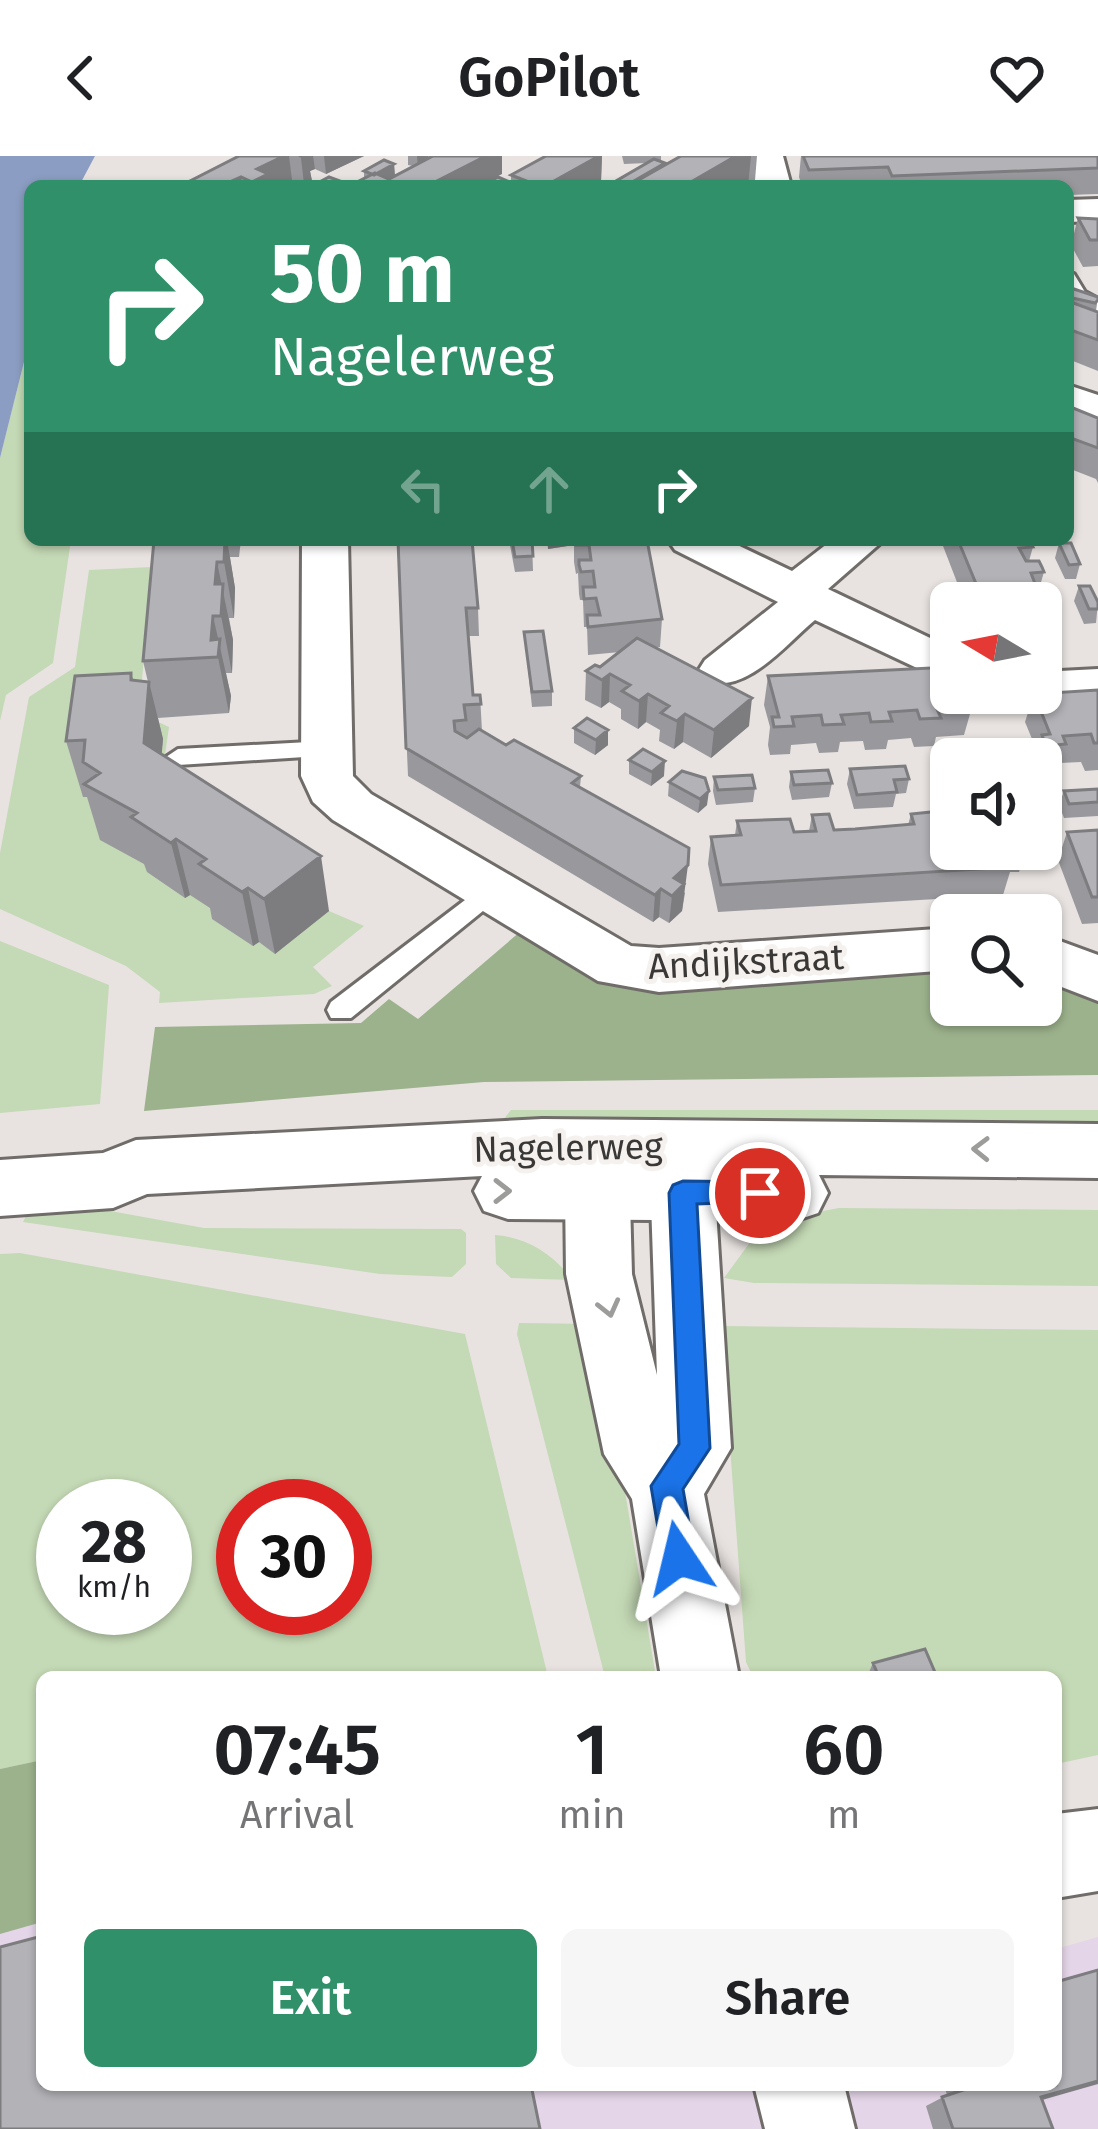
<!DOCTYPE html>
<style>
body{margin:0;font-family:"Fira Sans",sans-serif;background:#f6f6f6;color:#202124;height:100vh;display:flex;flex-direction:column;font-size:45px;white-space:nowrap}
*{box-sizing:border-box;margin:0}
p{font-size:39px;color:#757577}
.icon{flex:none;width:66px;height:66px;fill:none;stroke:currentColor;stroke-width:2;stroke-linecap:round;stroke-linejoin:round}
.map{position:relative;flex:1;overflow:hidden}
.sheet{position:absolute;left:36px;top:1515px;width:1026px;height:420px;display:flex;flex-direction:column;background:#fff;border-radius:18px;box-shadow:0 3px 9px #0004}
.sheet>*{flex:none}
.top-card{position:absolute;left:24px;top:24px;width:1050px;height:366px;border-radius:18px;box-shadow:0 3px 9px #0004;background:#309069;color:#fff;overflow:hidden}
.needle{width:78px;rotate:280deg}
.tools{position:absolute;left:930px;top:426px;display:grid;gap:24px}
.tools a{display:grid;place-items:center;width:132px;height:132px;border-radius:18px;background:#fff;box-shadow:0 3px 9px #0004;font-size:60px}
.speed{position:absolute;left:36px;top:1323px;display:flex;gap:24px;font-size:60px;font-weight:700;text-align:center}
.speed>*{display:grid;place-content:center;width:156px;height:156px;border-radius:50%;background:#fff;box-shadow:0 3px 9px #0004;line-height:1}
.speed small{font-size:30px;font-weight:400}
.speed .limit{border:18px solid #d22;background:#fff;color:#111}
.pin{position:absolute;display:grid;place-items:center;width:102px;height:102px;color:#fff;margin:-51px;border:6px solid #fff;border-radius:50%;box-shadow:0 3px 12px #0007}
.me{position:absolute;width:132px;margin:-66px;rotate:350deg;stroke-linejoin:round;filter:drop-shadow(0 0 9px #0008)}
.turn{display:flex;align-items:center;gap:42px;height:252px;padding:0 48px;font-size:54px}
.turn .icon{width:156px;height:156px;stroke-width:2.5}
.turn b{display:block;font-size:84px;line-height:102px}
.lanes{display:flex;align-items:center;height:114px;padding:0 48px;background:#0003;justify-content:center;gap:60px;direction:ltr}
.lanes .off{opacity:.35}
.eta{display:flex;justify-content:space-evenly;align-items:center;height:204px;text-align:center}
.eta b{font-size:72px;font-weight:600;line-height:84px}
.cta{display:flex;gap:24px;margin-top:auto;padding:24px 48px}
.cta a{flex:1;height:138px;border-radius:18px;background:#309069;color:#fff;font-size:48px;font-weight:600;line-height:138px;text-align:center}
.cta a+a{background:#f6f6f6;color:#202124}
header{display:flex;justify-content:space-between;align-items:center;height:156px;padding:0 48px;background:#fff;font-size:54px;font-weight:600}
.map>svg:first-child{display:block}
.industrial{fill:#e4d5e8}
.green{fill:#c4d9b5;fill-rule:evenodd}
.forest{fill:#9cb28c}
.water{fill:#8b9dc2}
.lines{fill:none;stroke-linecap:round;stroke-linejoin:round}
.lane-casing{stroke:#706c69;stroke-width:6}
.street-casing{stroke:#706c69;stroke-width:6}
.secondary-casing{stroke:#706c69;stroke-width:6}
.lane{fill:#fff;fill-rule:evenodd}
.street{fill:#fff;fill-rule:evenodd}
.secondary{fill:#fff;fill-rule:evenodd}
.wall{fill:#99999d}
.shaded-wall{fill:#7d7d80}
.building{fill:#b2b2b7;stroke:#7d7d80;stroke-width:3}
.oneway{stroke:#9c9c9b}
.route{fill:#1a73e8;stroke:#114b97;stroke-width:3}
.labels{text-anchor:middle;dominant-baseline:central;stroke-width:10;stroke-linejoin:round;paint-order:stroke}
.street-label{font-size:36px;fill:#3a3837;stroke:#f5f1ee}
</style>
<header><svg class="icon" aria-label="back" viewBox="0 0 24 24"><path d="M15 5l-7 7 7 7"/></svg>GoPilot<svg class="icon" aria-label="heart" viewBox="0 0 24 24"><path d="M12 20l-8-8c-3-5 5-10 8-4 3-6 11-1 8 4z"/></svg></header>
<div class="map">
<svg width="1098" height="1973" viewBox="0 0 1098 1973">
<rect width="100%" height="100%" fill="#e8e3e1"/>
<!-- industrial -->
<path class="industrial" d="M 42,1753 L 42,1929 L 1056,1929 L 1056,1793 L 1098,1781 L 1098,1973 L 0,1973 L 0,1763 Z"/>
<!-- green -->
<path class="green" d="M 30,182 L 30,384 L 71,384 L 53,507 L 6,539 L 0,565 L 0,302 Z
M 152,411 L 139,557 L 169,571 L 159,641 L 329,755 L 364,770 L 313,811 L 332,830 L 314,838 L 159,847 L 160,836 L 126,810 L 0,753 L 0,697 L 29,541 L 75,511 L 89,414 Z
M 0,785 L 109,829 L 100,948 L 0,957 Z
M 511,954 L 1098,954 L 1098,982 L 500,968 Z
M 94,1052 L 204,1072 L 461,1073 L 466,1077 L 466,1108 L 452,1121 L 380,1118 L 23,1066 L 27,1058 Z
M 839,1052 L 1098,1054 L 1098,1130 L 754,1127 L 724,1122 L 765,1066 Z
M 495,1079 C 526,1081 555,1099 572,1124 L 511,1122 L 496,1108 Z
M 20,1097 L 465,1178 L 548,1521 L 42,1521 L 42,1604 L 0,1613 L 0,1098 ZM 63,1350 L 165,1350 L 165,1452 L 63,1452 ZM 243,1350 L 345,1350 L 345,1452 L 243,1452 Z
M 519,1167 L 597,1168 L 656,1521 L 605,1521 L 517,1178 Z
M 721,1170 L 1098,1174 L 1098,1599 L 1056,1608 L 1056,1521 L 753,1521 L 746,1506 Z"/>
<!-- forest -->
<path class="forest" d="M 521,775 L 593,820 L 951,807 L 951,849 L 1041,849 L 1041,816 L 1098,836 L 1098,919 L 484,926 L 144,955 L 155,871 L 361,867 L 389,843 L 418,863 Z
M 42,1604 L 42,1766 L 0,1778 L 0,1613 Z"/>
<!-- water -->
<path class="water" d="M 0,0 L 95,0 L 79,30 L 30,30 L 30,182 L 0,302 Z"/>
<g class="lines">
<!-- lane casing -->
<g class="lane-casing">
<path id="lane" d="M 1068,116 L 1074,118 L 1085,136 L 1098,143 L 1098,156 L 1071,144 Z
M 327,585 L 336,587 L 339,593 L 336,599 L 178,609 L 166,601 L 178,593 Z
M 490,725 L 503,735 L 499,742 L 351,862 L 331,862 L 327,854 L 331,846 Z"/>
</g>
<!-- street casing -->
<g class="street-casing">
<path id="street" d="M 747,0 L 783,0 L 791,30 L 755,30 Z
M 1098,43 L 1098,65 L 1068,66 L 1068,44 Z
M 1068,229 L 1098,239 L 1098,267 L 1068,257 Z
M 302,384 L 348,384 L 353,620 L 371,638 L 631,790 L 659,792 L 951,772 L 951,814 L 659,836 L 598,825 L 333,664 L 313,646 L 301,620 Z
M 668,384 L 727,384 L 792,415 L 832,384 L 884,384 L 828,433 L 951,492 L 951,528 L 815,464 C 784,490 748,537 705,526 L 698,515 L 705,504 L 778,446 L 675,394 Z
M 1098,513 L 1098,545 L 1041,548 L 1023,543 L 1019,537 L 1041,537 L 1041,516 Z
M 1041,778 L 1098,799 L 1098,845 L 1041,823 Z
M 640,964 C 673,976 700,1006 715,1037 L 731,1292 L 704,1338 L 739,1521 L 661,1521 L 632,1343 L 604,1298 L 566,1118 L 565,1036 L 574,1017 L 618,972 ZM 640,1033 L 651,1046 L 657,1219 L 632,1118 L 630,1044 Z
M 1098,1653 L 1098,1735 L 1056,1742 L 1056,1658 Z
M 754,1929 L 844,1929 L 855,1973 L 765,1973 Z"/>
</g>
<!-- secondary casing -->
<g class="secondary-casing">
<path id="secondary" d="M 542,963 L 1098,968 L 1098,1022 L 819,1019 L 828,1037 L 818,1057 L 794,1065 L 508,1063 L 484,1055 L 474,1035 L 482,1020 L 147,1038 L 113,1052 L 0,1060 L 0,1004 L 103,997 L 136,984 Z"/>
</g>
<!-- lane -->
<use href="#lane" class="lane"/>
<!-- street -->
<use href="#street" class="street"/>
<!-- secondary -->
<use href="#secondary" class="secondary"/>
</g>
<!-- wall -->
<path class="wall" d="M 239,0 L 364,0 L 326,18 L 315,13 L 310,15 L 312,25 L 304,28 L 292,24 L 279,30 L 193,30 L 192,24 Z
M 408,0 L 502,0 L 502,18 L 364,22 L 364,15 L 394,8 L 395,20 L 413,10 L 408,9 Z
M 546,0 L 612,0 L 602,0 L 601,25 L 592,30 L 481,30 L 511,27 L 511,19 Z
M 622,0 L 668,0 L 661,0 L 661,6 L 664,10 L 681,0 L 757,0 L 755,24 L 749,25 L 748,30 L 616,30 L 616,25 L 647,7 L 624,8 Z
M 801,0 L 1098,0 L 1098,38 L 1068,39 L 1068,30 L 802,30 L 799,21 Z
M 1078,62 L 1098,63 L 1098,110 L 1083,111 L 1071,89 Z
M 1068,138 L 1098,141 L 1096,155 L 1098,156 L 1098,215 L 1068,203 Z
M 1068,250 L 1098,262 L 1098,327 L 1096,323 L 1068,312 Z
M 154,384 L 241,384 L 239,401 L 230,401 L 235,432 L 234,462 L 229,462 L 233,484 L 232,517 L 226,517 L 231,540 L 229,557 L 158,562 L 163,583 L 161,599 L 329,755 L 275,798 L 259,786 L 253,790 L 212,763 L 210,752 L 190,739 L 185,742 L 147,716 L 144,708 L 100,684 L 87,641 L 83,641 L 66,585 L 131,517 L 133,524 L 148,526 L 143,505 Z
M 398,384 L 478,452 L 479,480 L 468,480 L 473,539 L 480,539 L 482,575 L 506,589 L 581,620 L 580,631 L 685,737 L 682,755 L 669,767 L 659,761 L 653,766 L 408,620 Z
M 509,384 L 532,384 L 533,415 L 515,416 Z
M 547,384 L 647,384 L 662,463 L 660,491 L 655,492 L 749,570 L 711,602 L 683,586 L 674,593 L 659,585 L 660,574 L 646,566 L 638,573 L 621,563 L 621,553 L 609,546 L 601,552 L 585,544 L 586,515 L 600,511 L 620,496 L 588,499 L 587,471 L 584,471 L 583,444 L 580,444 L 579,438 L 578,417 L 576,418 L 574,406 L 574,389 L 548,393 Z
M 944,384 L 1030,384 L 1033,391 L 1029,405 L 1044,416 L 1039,433 L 1057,444 L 1043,495 L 1041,495 L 1041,447 L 965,447 L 943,390 Z
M 1059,387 L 1080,408 L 1076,423 L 1065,423 L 1055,402 Z
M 1079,430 L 1098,446 L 1096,467 L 1084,468 L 1074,445 Z
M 524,476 L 552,535 L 552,550 L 532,551 Z
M 768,520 L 972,551 L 964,579 L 936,581 L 934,590 L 914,591 L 911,582 L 888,584 L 886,593 L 865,594 L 863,585 L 840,586 L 838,596 L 819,597 L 816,587 L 791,589 L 790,598 L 770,599 L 768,589 L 770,571 L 764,549 Z
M 1098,534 L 1098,614 L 1085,615 L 1081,606 L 1060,607 L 1057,616 L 1041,617 L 1041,603 L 1034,603 L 1037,595 L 1025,566 L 1034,538 Z
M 574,572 L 608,589 L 595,599 L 574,587 Z
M 629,604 L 664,620 L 651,630 L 629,618 Z
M 850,613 L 909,623 L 906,637 L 896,638 L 893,651 L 854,653 L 847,628 Z
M 791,616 L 832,627 L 829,641 L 792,644 L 789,631 Z
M 714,621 L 755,632 L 753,646 L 716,649 L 713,635 Z
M 705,622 L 707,649 L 698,657 L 668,640 L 669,626 Z
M 1098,633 L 1098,660 L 1064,662 L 1059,649 L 1064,635 Z
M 911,658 L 951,693 L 1026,693 L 1019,716 L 1010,716 L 1003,739 L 718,756 L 708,708 L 711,681 L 735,679 L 737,665 L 794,676 L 809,675 L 812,659 L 834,674 L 908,669 Z
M 1098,674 L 1098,767 L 1082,768 L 1058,704 L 1067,676 Z
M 873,1507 L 937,1521 L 871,1521 L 869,1516 Z
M 944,1929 L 1056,1929 L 1042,1944 L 1053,1973 L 933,1973 L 926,1950 L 947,1939 Z"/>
<!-- shaded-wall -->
<path class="shaded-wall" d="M 284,0 L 289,0 L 292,24 L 279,30 L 253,30 L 257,13 Z
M 298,0 L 313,0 L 315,13 L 310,15 L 312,25 L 304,28 L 301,2 Z
M 324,0 L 364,0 L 326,18 Z
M 417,0 L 428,0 L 429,7 L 418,13 Z
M 486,0 L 502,0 L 502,18 L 479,30 L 427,30 Z
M 599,0 L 602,0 L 601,25 L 592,30 L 545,30 Z
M 736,0 L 751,0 L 748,30 L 684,30 Z
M 394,8 L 395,22 L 380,30 L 374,19 Z
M 241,21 L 242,30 L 224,30 Z
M 225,384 L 227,384 L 235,432 L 234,462 L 224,406 Z
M 548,384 L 574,384 L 574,389 L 548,393 Z
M 217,406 L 233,484 L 232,517 L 215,428 Z
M 213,460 L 231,540 L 229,557 L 218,501 L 211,484 Z
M 131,517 L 145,571 L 149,526 L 163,583 L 158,643 L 144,587 Z
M 610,518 L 609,546 L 601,552 L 602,524 Z
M 648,538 L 646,566 L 638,573 L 639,545 Z
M 752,542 L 749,570 L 711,602 L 714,574 Z
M 685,558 L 683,586 L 674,593 L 677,565 Z
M 608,574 L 608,589 L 595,599 L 596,584 Z
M 665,605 L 664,620 L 651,630 L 652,616 Z
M 709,635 L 707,649 L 698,657 L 700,643 Z
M 176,683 L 190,739 L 185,742 L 171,687 Z
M 321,700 L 329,755 L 275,798 L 264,743 Z
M 688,709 L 682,755 L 669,767 L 674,722 Z
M 248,732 L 259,786 L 253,790 L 242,736 Z
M 661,733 L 659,761 L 653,766 L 655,739 Z
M 1098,1925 L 1098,1928 L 1021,1950 L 1041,1941 Z"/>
<!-- building -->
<path class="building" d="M 239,0 L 284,0 L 257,13 L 268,18 L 252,26 L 241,21 L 223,29 L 192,24 Z
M 433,0 L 486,0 L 427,30 L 349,30 L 375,17 L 389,23 Z
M 546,0 L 599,0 L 545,30 L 539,30 L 511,19 Z
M 681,0 L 736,0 L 684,30 L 628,30 Z
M 803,0 L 1098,0 L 1098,12 L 892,20 L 888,11 L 809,14 Z
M 654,3 L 665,7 L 627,29 L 616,25 Z
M 384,4 L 394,8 L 374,19 L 364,15 Z
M 329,21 L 340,25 L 331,30 L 312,30 Z
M 498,21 L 519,30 L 481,30 Z
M 1078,62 L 1098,63 L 1098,84 L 1090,84 Z
M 1074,133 L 1098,141 L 1098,144 L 1095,147 L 1068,141 L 1068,138 Z
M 1068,145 L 1098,156 L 1098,184 L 1068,173 Z
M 1068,250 L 1098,262 L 1098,292 L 1068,281 Z
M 154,384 L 225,384 L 224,406 L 217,406 L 215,428 L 223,428 L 221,460 L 213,460 L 211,484 L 220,483 L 218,501 L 143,505 Z
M 398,384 L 472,384 L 478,452 L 466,452 L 473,539 L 480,539 L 481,548 L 464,549 L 466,564 L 454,565 L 455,575 L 467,582 L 479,573 L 506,589 L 514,584 L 581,620 L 572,627 L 689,692 L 688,709 L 674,722 L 684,728 L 672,740 L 661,733 L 655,739 L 406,592 Z
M 512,384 L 532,384 L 533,400 L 515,401 Z
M 575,384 L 647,384 L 662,463 L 588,471 L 587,459 L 600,459 L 596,442 L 584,443 L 583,431 L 595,431 L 593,415 L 581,416 L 579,409 L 579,404 L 591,404 L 589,389 L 576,389 Z
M 958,384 L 1030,384 L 1033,391 L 1019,392 L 1026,405 L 1039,405 L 1042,411 L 1044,416 L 1031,417 L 1037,433 L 1051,432 L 1057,444 L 1042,445 L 1052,467 L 1041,467 L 1041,447 L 984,447 Z
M 1059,387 L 1071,387 L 1080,408 L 1069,409 Z
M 1079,430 L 1090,430 L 1098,446 L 1098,453 L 1089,453 Z
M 543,475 L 552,535 L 532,536 L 524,476 Z
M 637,482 L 752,542 L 714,574 L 685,558 L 677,565 L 661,557 L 669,550 L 648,538 L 639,545 L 622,535 L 630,529 L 610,518 L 602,524 L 586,515 L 595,509 L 600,511 Z
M 951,511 L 951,537 L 967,537 L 972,551 L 937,553 L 941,562 L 920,563 L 917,554 L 889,556 L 892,565 L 871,566 L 869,557 L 841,559 L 844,568 L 823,569 L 821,559 L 792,561 L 794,570 L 774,571 L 772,561 L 779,561 L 768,520 Z
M 131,517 L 131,524 L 149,526 L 144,587 L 321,700 L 264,743 L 248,732 L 242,736 L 199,708 L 206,703 L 176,683 L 171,687 L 131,661 L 137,657 L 84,628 L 100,617 L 83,606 L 85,584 L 66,585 L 75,520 Z
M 1098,534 L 1098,587 L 1094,587 L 1091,578 L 1063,580 L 1066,588 L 1046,590 L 1042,579 L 1050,578 L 1034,538 Z
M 587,562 L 608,574 L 596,584 L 574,572 Z
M 643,593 L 665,605 L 652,616 L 629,604 Z
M 905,610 L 909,623 L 894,624 L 897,636 L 857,639 L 850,613 Z
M 828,614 L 832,627 L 794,629 L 791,616 Z
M 682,615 L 705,622 L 709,635 L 700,643 L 669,626 Z
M 752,619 L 755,632 L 718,634 L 714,621 Z
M 1098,633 L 1098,646 L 1069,648 L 1064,635 Z
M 951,654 L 951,693 L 1005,693 L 1012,711 L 721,729 L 711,681 L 741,679 L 737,665 L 790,663 L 794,676 L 816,675 L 812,659 L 829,658 L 834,674 L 855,673 L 914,668 L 911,658 Z
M 1098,674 L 1098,741 L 1092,741 L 1067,676 Z
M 925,1493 L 937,1521 L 879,1521 L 873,1507 Z
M 42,1780 L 42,1929 L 531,1929 L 540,1973 L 0,1973 L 0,1791 Z
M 1098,1814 L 1098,1925 L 1041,1941 L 1053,1973 L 953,1973 L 942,1941 L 966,1933 L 964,1929 L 1056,1929 L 1056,1826 Z"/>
<!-- one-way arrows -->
<defs><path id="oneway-chevron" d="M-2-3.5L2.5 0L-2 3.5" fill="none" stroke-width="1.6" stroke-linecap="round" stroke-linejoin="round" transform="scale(3)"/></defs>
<g class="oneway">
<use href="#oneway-chevron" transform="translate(981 993) rotate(-179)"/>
<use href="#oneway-chevron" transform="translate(502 1035)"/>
<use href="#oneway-chevron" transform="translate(609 1152) rotate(76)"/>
</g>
<!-- route -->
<path class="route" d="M 683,1025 L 760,1026 L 769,1029 L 774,1037 L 769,1045 L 697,1048 L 710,1292 L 683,1333 L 695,1402 L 690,1413 L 679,1417 L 667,1413 L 663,1402 L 651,1330 L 679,1288 L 669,1037 L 673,1029 Z"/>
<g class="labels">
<!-- street labels -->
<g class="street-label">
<text transform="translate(746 806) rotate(-3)">Andijkstraat</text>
<text transform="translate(568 992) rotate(-1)">Nagelerweg</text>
</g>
</g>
</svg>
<div class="tools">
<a><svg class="needle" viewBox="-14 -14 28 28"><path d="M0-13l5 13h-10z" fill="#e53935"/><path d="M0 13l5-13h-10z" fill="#757577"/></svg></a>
<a><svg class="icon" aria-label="sound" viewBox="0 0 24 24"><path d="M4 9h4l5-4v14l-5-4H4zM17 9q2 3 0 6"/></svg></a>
<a><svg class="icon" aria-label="search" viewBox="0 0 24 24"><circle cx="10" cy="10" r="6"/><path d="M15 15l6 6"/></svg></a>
</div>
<div class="speed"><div>28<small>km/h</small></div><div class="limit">30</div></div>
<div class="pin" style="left:760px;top:1037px;background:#d93025"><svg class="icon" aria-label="arrive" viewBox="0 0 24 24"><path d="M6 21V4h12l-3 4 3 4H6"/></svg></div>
<svg class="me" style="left:679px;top:1402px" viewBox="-20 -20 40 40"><path d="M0-17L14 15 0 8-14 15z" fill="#1a73e8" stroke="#fff" stroke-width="4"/></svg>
<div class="top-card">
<div class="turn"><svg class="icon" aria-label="right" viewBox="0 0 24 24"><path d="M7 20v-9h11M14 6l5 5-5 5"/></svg><div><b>50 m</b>Nagelerweg</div></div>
<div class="lanes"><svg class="icon off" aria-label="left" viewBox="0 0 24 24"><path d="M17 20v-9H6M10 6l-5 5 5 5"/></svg><svg class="icon off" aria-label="ahead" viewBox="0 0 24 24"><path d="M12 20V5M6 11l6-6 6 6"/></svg><svg class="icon" aria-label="right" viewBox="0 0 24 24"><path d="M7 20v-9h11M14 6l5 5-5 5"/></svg></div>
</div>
<section class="sheet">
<div class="eta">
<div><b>07:45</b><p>Arrival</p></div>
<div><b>1</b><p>min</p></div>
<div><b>60</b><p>m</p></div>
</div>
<div class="cta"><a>Exit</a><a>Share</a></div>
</section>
</div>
